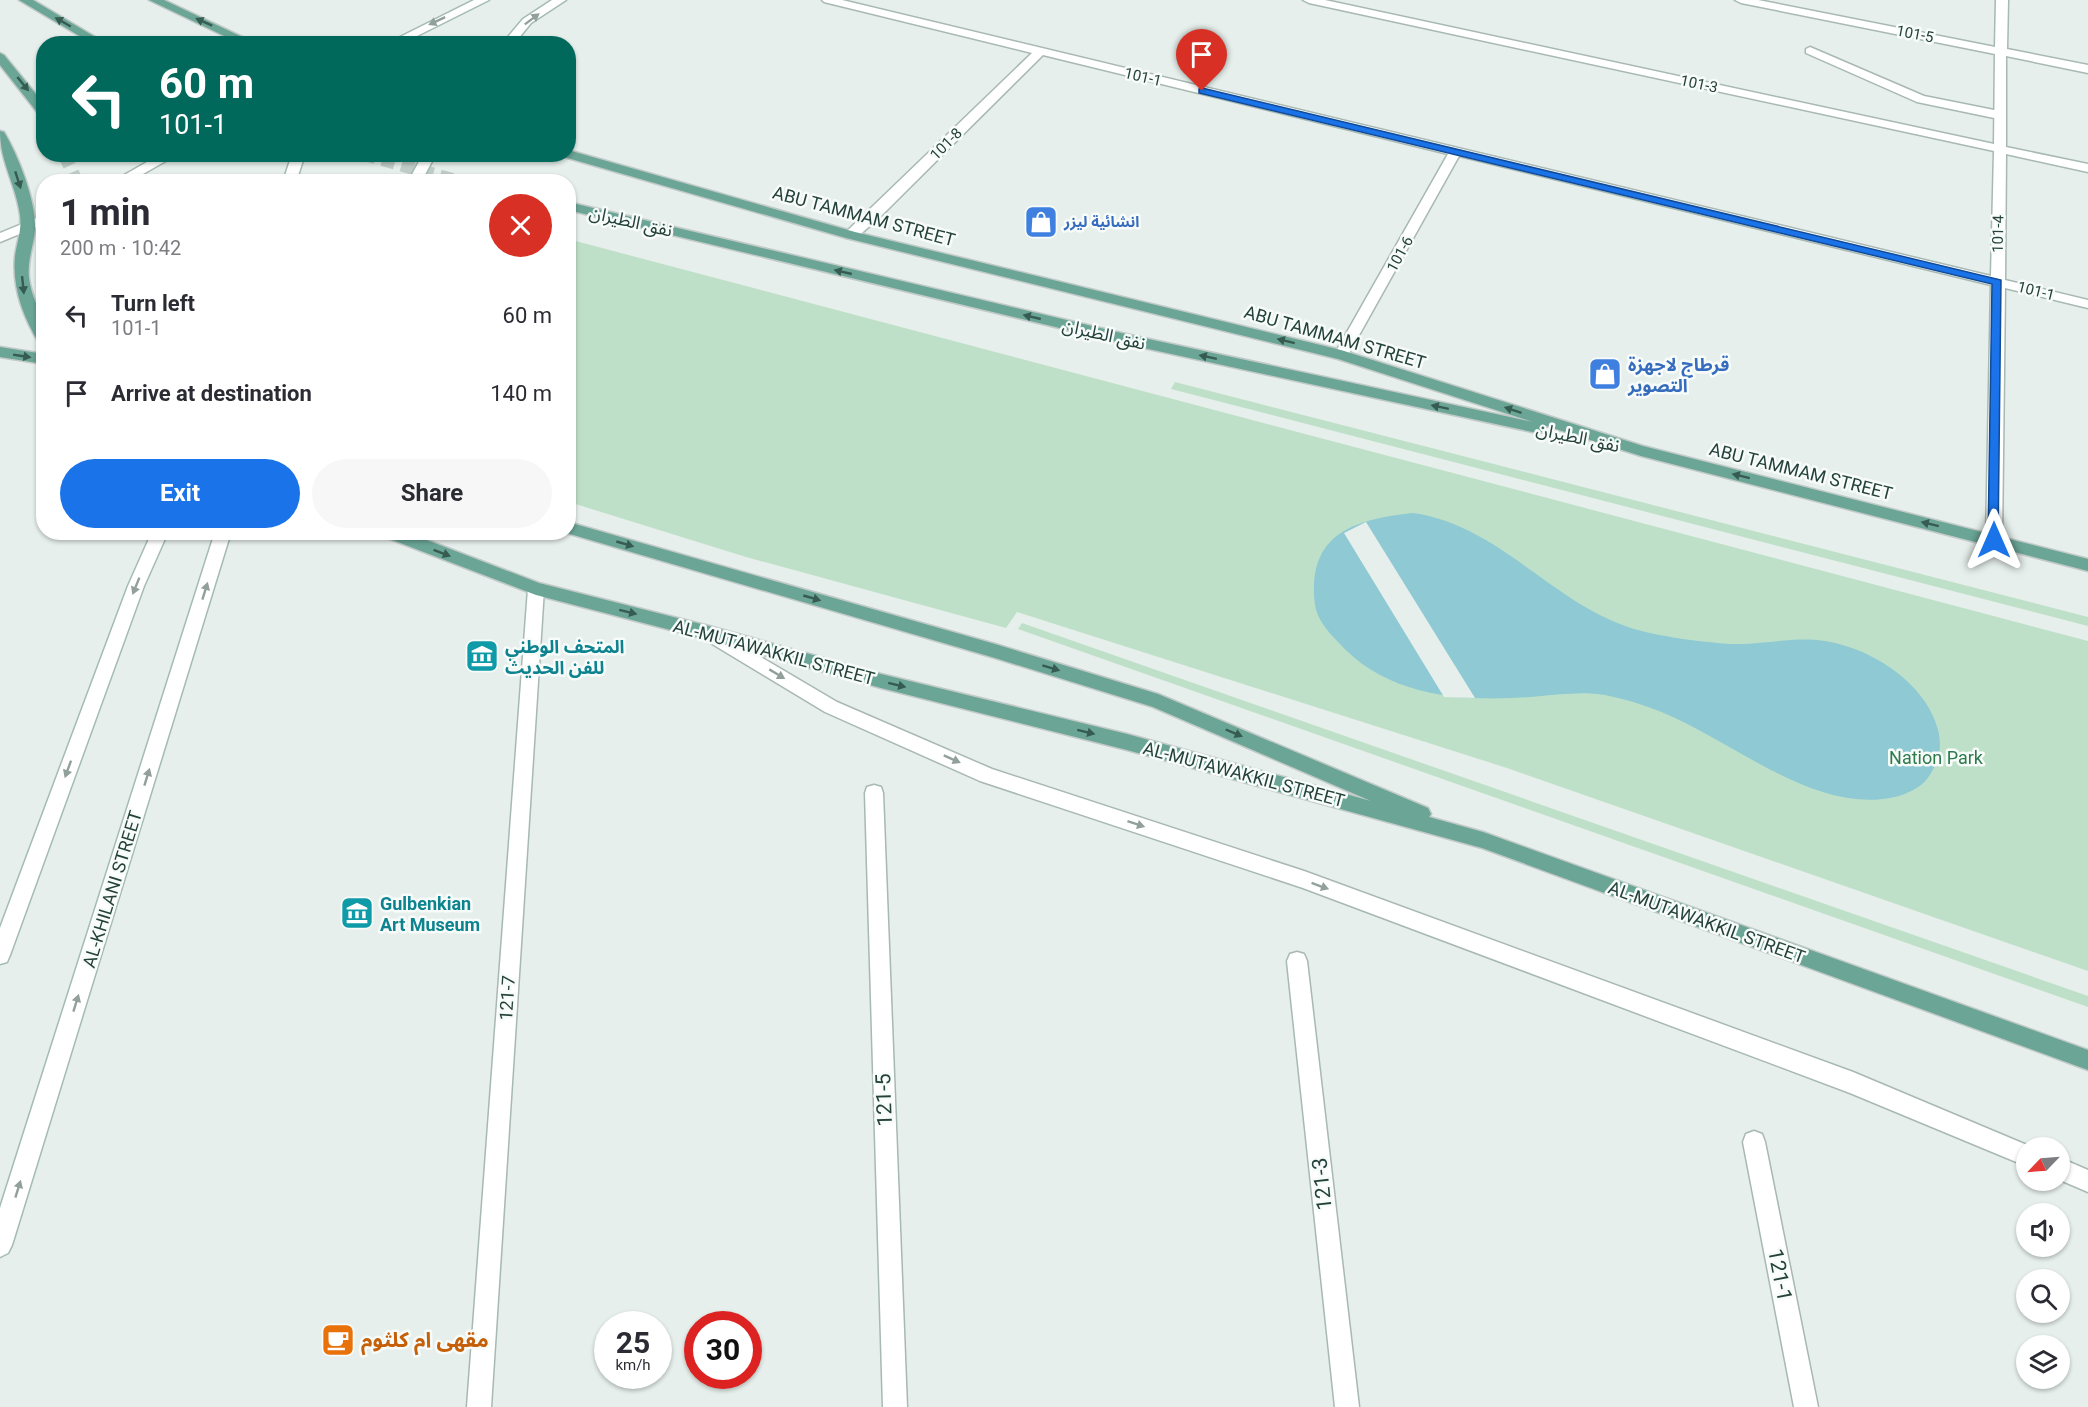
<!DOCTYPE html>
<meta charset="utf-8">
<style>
body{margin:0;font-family:Roboto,"Noto Sans Arabic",sans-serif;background:#f7f7f7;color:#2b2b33;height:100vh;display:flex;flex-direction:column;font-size:22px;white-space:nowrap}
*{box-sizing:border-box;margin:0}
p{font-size:20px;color:#7c7c81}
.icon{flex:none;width:33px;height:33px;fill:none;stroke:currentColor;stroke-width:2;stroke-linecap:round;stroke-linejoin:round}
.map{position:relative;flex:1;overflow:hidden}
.panel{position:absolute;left:36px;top:174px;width:540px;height:366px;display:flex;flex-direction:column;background:#fff;border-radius:24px;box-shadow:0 2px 4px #0004}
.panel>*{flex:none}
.banner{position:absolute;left:36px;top:36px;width:540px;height:126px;border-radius:24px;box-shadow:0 2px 4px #0004;background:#00695c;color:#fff;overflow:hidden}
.needle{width:39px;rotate:245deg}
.fabs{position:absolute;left:2016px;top:1137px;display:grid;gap:12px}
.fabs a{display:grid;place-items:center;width:54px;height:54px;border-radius:50%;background:#fff;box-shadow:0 2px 4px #0004;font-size:30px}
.speed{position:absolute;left:594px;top:1311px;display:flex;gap:12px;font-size:30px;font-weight:700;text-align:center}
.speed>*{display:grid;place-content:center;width:78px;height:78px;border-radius:50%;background:#fff;box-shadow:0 2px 4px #0004;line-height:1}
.speed small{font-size:15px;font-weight:400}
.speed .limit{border:9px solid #d22;background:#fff;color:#111}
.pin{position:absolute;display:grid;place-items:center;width:51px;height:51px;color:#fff;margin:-62px -26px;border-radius:50% 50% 50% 0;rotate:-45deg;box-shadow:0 0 6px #0007}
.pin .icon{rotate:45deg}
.me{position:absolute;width:66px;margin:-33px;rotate:0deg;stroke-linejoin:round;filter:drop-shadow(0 0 4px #0008)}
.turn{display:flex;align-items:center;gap:21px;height:126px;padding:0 24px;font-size:27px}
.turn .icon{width:78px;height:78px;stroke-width:2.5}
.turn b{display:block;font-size:42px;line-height:51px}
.round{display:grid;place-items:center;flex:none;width:63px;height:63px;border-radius:32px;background:#f7f7f7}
.overview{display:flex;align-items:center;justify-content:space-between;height:102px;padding:0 24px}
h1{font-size:36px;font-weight:700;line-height:45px}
.action{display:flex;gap:12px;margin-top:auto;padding:12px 24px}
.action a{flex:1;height:69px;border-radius:36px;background:#1a73e8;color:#fff;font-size:24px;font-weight:700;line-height:69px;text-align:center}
.action a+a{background:#f7f7f7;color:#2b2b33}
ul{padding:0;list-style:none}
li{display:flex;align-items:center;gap:18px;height:78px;padding:0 24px}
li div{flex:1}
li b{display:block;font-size:22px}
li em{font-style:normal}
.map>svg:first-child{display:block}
.green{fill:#bfe0c8}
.water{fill:#8ec9d4}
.pier{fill:#e6efeb}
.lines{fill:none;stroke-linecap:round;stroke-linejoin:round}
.primary-tunnel{stroke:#bfccc8;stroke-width:13;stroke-dasharray:13 7;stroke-linecap:butt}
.service-casing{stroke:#a8b8b2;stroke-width:3}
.minor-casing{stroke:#a8b8b2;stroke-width:3}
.tertiary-casing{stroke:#a8b8b2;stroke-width:3}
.secondary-casing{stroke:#a4bbb3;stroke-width:3}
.primary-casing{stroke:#c2cac8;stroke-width:3}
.service{fill:#fff;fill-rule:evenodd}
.minor{fill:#fff;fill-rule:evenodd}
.tertiary{fill:#fff;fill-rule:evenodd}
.secondary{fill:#fff;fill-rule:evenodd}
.primary{fill:#6aa596;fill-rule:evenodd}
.oneway{fill:#92a09c}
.oneway2{fill:#365b51}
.route{fill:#1a73e8;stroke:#114b97;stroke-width:1.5}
.labels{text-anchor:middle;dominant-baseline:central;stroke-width:5;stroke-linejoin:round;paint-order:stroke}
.far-street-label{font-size:15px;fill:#24423a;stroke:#f7fbf9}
.far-shop-label{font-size:15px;font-weight:bold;fill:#366cbe;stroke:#f7fbf9;text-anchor:start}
.street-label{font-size:18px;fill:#24423a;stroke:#f7fbf9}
.shop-label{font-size:18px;font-weight:bold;fill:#366cbe;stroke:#f7fbf9;text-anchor:start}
.culture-label{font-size:18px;font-weight:bold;fill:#0d838f;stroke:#f7fbf9;text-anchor:start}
.park-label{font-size:18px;fill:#2d7a4b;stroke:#f7fbf9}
.near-street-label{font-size:21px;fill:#24423a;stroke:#f7fbf9}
.near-food-label{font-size:21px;font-weight:bold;fill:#c56008;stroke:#f7fbf9;text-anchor:start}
</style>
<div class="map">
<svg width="2088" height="1407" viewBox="0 0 2088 1407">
<rect width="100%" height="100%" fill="#e6efeb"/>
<!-- green -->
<path class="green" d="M 568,239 L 2088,641 L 2088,971 L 1507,768 L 1017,612 L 1006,628 L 746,557 L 569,502 Z
M 1175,382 L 2088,617 L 2088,626 L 1171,389 Z
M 1022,623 L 2088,996 L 2088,1007 L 1018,629 Z"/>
<!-- water -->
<path class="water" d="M 1413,513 C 1498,525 1549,600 1628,627 C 1654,636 1711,644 1738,644 C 1781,643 1806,633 1849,647 C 1886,659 1928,690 1938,730 C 1943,749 1938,764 1927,779 C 1920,788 1907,794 1895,797 C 1811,816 1725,733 1648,707 C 1635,702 1619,698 1605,695 C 1580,691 1556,695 1531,697 C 1462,702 1387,697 1338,642 C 1328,632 1317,619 1315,605 C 1312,583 1314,559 1330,542 C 1350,521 1386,516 1413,513 Z"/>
<!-- pier -->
<path class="pier" d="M 1366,522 L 1475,698 L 1444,697 L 1344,533 Z"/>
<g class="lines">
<!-- primary-tunnel -->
<path class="primary-tunnel" d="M 64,154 L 77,182
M 363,154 L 461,182"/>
<!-- service casing -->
<g class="service-casing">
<path id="service" d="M 1810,47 L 1924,96 L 1999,111 L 2005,115 L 1999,119 L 1917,102 L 1806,53 L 1806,49 Z
M 710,627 L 837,702 L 992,769 L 1304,871 L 1853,1072 L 2034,1148 L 2026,1148 L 2026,1166 L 1850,1093 L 1303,888 L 980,781 L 825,712 L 704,639 L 701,634 L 704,629 Z
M 2060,1158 L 2088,1170 L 2088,1192 L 2060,1180 Z"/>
</g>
<!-- minor casing -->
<g class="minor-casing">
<path id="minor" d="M 822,0 L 842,0 L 1991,276 L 1994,151 L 1309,3 L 1303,0 L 1325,0 L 1994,144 L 1995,54 L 1741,3 L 1735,0 L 1758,0 L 1995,47 L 1996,0 L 2008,0 L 2007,49 L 2088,65 L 2088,73 L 2006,56 L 2006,147 L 2088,164 L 2088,172 L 2006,154 L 2005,280 L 2088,300 L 2088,308 L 2005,288 L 2002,540 L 2000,544 L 1988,544 L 1986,540 L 1991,285 L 1459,156 L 1348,355 L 1341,360 L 1334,355 L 1448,154 L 1043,55 L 880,217 L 856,238 L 846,238 L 844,235 L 846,232 L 1032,53 L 824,2 Z
M 536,583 L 542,584 L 544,589 L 491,1407 L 467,1407 L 528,589 L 530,584 Z
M 874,785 L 881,787 L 883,793 L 907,1407 L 883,1407 L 865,793 L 867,787 Z
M 1297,952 L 1304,954 L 1307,961 L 1359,1407 L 1335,1407 L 1287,961 L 1290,954 Z
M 1754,1131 L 1762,1134 L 1765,1142 L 1818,1407 L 1794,1407 L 1743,1142 L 1746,1134 Z"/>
</g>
<!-- tertiary casing -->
<g class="tertiary-casing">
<path id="tertiary" d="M 161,154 L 178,154 L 129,182 L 112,182 Z
M 44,215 L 44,224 L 0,242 L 0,233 Z"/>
</g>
<!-- secondary casing -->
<g class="secondary-casing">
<path id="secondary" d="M 474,0 L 489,0 L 401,44 L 386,44 Z
M 552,0 L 566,0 L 531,23 L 514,44 L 502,44 L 523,19 Z
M 292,154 L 305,154 L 296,182 L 283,182 Z
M 423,154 L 436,154 L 421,182 L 408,182 Z
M 152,532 L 168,532 L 144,586 L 10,955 L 7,962 L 0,964 L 0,928 L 128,586 Z
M 215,532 L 231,532 L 12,1245 L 8,1253 L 0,1257 L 0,1208 Z"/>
</g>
<!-- primary casing -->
<g class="primary-casing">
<path id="primary" d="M 19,0 L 33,0 L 107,44 L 93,44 Z
M 149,0 L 164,0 L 257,44 L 241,44 Z
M 0,53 L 4,55 L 44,104 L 44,117 L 40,116 L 0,65 Z
M 0,131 L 4,132 C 18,155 36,201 35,228 C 34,245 27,260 29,278 C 31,296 40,310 44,326 C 45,332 44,339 44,345 L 39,343 C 23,317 12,287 15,256 C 17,242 22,230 20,215 C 16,185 0,162 0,131 Z
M 568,150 L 855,232 L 1341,350 L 1643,446 L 2088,559 L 2088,571 L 1641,456 L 1543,425 L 1545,428 L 1542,432 L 1537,433 L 1130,345 L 568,210 L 568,202 L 1130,335 L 1533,422 L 1338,359 L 846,238 L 564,157 L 562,154 L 568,154 Z
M 0,347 L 44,354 L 44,364 L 0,357 Z
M 568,522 L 995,644 L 1158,694 L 1428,808 L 1431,814 L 1429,817 L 1483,832 L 2088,1050 L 2088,1070 L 1482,848 L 1127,750 L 881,688 L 709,640 L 536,595 L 382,536 L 380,532 L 406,532 L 539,583 L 709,626 L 881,674 L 1127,734 L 1371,801 L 1153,707 L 995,658 L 563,532 L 568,532 Z"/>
</g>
<!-- service -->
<use href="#service" class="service"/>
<!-- minor -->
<use href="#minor" class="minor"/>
<!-- tertiary -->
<use href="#tertiary" class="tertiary"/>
<!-- secondary -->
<use href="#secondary" class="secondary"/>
<!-- primary -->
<use href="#primary" class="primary"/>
</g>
<!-- one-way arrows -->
<defs><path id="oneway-solid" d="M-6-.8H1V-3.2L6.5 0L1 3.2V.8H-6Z" transform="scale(1.5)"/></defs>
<g class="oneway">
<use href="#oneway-solid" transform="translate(532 19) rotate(-37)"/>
<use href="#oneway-solid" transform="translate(437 21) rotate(155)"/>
<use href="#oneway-solid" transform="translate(136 586) rotate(112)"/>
<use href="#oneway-solid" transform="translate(205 591) rotate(-73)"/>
<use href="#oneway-solid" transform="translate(777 674) rotate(31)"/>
<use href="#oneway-solid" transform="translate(952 759) rotate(24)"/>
<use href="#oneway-solid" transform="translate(68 769) rotate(110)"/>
<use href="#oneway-solid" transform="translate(147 777) rotate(-73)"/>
<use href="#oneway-solid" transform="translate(1136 824) rotate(18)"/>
<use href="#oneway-solid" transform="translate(1320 886) rotate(20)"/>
<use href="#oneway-solid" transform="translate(76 1003) rotate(-73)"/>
<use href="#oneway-solid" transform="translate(18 1189) rotate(-73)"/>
</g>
<g class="oneway2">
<use href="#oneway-solid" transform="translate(63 22) rotate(-150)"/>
<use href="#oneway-solid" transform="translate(204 22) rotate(-156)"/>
<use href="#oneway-solid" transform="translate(23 84) rotate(51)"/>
<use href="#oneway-solid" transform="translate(18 180) rotate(72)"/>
<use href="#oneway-solid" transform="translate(843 272) rotate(-167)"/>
<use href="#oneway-solid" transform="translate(23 285) rotate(84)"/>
<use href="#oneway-solid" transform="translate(1032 317) rotate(-167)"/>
<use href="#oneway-solid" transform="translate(1286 341) rotate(-166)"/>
<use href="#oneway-solid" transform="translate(22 356) rotate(9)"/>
<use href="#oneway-solid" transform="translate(1208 357) rotate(-168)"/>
<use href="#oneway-solid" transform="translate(1440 407) rotate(-168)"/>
<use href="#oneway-solid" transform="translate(1513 410) rotate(-162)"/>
<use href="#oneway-solid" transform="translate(1741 476) rotate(-166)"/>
<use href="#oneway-solid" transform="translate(1930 524) rotate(-166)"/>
<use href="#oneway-solid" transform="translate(625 544) rotate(16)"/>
<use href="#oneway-solid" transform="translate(442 553) rotate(21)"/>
<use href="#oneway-solid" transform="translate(812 598) rotate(16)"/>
<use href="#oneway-solid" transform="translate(628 612) rotate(14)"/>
<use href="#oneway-solid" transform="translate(1051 668) rotate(17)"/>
<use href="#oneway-solid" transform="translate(897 685) rotate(14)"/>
<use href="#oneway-solid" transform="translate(1086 732) rotate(14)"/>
<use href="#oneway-solid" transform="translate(1234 733) rotate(23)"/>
</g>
<!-- route -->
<path class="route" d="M 1202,88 L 2001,280 L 1998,543 L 1990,543 L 1988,540 L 1992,284 L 1199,93 L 1199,89 Z"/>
<!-- icons -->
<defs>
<g id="shop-square" transform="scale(1.725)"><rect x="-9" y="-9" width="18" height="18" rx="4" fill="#3f7fe0" stroke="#f7fbf9"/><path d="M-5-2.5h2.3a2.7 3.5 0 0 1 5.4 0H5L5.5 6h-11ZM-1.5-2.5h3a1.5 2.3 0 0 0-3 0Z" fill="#fff"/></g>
<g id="museum-square" transform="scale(1.725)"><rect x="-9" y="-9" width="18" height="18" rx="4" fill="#0f9aa8" stroke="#f7fbf9"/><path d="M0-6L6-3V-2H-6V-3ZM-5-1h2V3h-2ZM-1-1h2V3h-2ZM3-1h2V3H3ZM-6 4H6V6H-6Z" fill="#fff"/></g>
<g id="cafe-square" transform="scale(1.725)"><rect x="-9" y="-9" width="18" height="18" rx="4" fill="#e8710a" stroke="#f7fbf9"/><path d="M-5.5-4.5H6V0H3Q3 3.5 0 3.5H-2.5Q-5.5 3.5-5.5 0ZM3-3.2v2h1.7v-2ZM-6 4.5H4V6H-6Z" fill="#fff"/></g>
</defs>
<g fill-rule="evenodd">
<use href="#shop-square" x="1041" y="222"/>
<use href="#shop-square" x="1605" y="374"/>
<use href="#museum-square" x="482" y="656"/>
<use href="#museum-square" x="357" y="913"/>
<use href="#cafe-square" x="338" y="1340"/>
</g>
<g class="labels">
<!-- far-street labels -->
<g class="far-street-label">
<text transform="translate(1915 34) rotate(11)">101-5</text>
<text transform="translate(1143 77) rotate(13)">101-1</text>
<text transform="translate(1699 84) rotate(12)">101-3</text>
<text transform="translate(946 144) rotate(-45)">101-8</text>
<text transform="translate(1998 234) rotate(-89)">101-4</text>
<text transform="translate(1400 254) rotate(-61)">101-6</text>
<text transform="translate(2036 291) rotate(14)">101-1</text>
</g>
<!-- far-shop labels -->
<g class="far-shop-label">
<text x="1064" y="222">انشائية ليزر</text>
</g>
<!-- street labels -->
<g class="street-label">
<text transform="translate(864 216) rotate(15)">ABU TAMMAM STREET</text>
<text transform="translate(631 221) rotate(13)">نفق الطيران</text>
<text transform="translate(1104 334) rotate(13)">نفق الطيران</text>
<text transform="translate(1335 337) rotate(16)">ABU TAMMAM STREET</text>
<text transform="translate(1578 437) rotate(12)">نفق الطيران</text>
<text transform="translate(1801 471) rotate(14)">ABU TAMMAM STREET</text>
<text transform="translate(774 652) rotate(15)">AL-MUTAWAKKIL STREET</text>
<text transform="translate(1244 774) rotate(15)">AL-MUTAWAKKIL STREET</text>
<text transform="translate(112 889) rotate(-73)">AL-KHILANI STREET</text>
<text transform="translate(1707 922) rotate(20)">AL-MUTAWAKKIL STREET</text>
<text transform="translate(507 998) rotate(-86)">121-7</text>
</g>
<!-- shop labels -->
<g class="shop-label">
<text x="1628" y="364">قرطاج لاجهزة<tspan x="1628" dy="21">التصوير</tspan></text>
</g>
<!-- culture labels -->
<g class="culture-label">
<text x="505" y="646">المتحف الوطني<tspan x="505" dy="21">للفن الحديث</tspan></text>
<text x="380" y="903">Gulbenkian<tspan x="380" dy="21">Art Museum</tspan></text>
</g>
<!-- park labels -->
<g class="park-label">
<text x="1936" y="757">Nation Park</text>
</g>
<!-- near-street labels -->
<g class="near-street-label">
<text transform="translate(884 1100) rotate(-92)">121-5</text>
<text transform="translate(1322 1184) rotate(-96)">121-3</text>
<text transform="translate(1780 1275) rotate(79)">121-1</text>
</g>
<!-- near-food labels -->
<g class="near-food-label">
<text x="361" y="1340">مقهى ام كلثوم</text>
</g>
</g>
</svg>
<div class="fabs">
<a><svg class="needle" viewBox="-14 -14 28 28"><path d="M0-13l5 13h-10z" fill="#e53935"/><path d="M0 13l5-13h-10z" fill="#7c7c81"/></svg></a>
<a><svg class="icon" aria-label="sound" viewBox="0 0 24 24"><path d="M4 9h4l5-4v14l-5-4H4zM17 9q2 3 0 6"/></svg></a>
<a><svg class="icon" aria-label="search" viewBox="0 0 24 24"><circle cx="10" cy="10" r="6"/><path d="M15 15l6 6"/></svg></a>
<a><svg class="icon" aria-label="layers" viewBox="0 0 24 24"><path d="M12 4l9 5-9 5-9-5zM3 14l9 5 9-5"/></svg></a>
</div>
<div class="speed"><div>25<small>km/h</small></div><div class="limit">30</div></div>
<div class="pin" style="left:1202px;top:91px;background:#d93025"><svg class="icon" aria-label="arrive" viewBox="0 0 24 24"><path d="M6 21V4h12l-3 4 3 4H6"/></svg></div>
<svg class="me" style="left:1994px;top:540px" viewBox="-20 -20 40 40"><path d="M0-17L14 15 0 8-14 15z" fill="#1a73e8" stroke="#fff" stroke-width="4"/></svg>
<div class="banner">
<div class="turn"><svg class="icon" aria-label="left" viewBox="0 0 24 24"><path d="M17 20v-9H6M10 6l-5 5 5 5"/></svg><div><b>60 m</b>101-1</div></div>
</div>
<section class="panel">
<div class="overview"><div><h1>1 min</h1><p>200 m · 10:42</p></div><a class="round" style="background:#d93025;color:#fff"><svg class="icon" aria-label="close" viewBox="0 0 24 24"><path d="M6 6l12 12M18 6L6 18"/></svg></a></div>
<ul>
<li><svg class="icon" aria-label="left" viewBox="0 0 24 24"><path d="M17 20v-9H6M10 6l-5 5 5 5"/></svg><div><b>Turn left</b><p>101-1</p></div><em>60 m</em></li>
<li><svg class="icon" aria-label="arrive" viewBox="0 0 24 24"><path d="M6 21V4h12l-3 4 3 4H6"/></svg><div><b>Arrive at destination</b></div><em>140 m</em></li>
</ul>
<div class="action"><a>Exit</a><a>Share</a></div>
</section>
</div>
